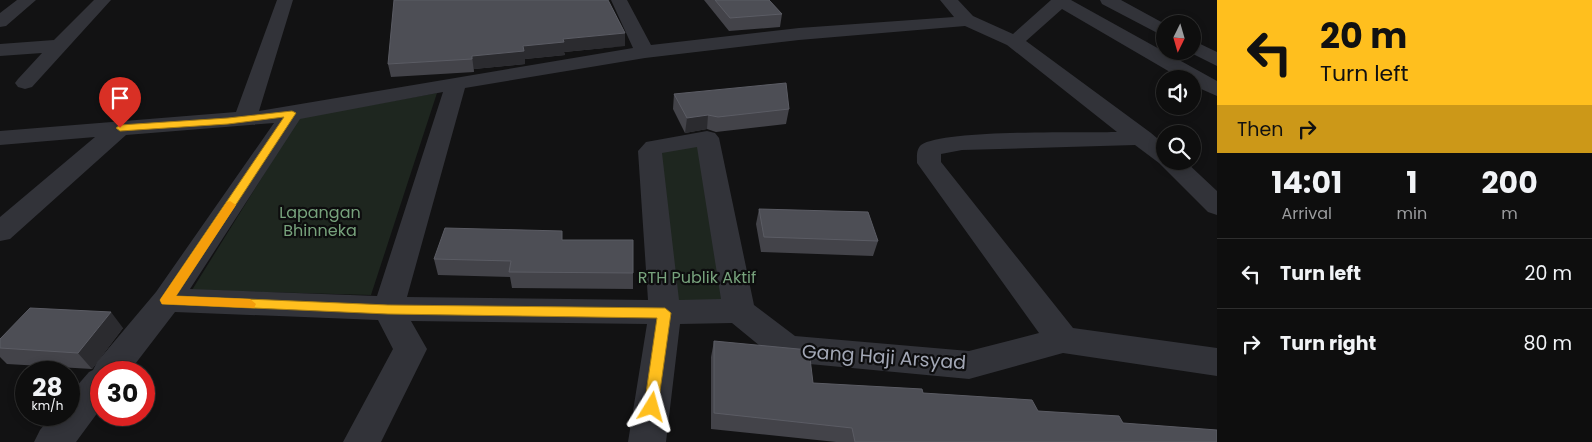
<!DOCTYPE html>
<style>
body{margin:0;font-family:Poppins,sans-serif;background:#171717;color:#f1f3f6;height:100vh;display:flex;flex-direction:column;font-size:19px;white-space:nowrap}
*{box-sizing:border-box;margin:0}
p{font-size:16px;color:#9b9c9e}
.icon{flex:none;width:28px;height:28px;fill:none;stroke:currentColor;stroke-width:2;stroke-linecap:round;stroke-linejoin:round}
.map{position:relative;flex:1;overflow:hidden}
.details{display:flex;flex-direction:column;background:#0e0e0e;width:375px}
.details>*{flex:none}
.guide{background:#ffbf1e;color:#111;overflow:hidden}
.needle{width:32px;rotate:185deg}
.fabs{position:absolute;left:1156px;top:15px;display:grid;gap:10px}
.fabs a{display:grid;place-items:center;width:45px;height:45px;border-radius:50%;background:#0e0e0e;box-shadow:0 2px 8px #0003,0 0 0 1px #2e2e2e;font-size:25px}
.speed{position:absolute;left:15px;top:361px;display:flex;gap:10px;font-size:25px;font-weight:700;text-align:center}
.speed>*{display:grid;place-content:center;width:65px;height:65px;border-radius:50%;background:#0e0e0e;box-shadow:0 2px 8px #0003,0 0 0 1px #2e2e2e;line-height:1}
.speed small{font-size:12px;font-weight:400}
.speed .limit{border:8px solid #d22;background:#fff;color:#111}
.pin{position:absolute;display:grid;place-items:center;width:42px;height:42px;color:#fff;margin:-51px -21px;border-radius:50% 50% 50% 0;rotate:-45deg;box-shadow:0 0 5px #0007}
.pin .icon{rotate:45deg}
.me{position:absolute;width:55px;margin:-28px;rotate:8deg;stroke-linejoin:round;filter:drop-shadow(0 0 4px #0008)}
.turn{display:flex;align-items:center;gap:18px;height:105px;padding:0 20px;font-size:22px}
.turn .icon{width:65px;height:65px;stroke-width:2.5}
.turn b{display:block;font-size:35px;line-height:42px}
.then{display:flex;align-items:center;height:48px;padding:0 20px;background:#0003;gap:10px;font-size:19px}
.eta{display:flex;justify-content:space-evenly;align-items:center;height:85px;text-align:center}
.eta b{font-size:30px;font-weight:700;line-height:35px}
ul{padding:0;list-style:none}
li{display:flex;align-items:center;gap:15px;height:70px;padding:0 20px;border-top:1px solid #2e2e2e}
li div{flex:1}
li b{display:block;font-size:19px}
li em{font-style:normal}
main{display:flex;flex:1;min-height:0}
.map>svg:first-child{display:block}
.green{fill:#1e261f}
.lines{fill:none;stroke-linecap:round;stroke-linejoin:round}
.street{fill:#323339;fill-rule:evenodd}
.wall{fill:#434349}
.shaded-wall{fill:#2b2b2f}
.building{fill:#4d4e55;stroke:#5b5c64}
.route{fill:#ffbf1e;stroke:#a67c14}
.slow{fill:#f59e0b}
.labels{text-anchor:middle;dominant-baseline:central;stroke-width:4.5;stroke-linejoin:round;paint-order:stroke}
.park-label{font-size:16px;fill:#77a27c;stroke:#0d0d0e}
.near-street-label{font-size:19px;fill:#a2a7b5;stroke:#0d0d0e}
</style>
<main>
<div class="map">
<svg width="1217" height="442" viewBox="0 0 1217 442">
<rect width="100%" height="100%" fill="#121213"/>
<!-- green -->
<path class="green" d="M 437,93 L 371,295 L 192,290 L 299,118 Z
M 707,138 L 739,311 L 665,317 L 654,147 Z"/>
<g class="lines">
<!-- street -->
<path class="street" d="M 17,0 L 36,0 L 6,26 L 0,27 L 0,13 Z
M 94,0 L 111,0 L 32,87 L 25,89 L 18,87 L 15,83 L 18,79 L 42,53 L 0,56 L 0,44 L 54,40 Z
M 277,0 L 293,0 L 259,111 L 633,48 L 611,0 L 627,0 L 651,45 L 799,28 L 954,17 L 940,0 L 958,0 L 973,16 L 1013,34 L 1051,0 L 1071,0 L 1217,81 L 1217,96 L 1192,85 L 1192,79 L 1182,79 L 1062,9 L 1026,41 L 1151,133 L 1165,145 L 1165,161 L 1185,161 L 1217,191 L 1217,215 L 1208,212 L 1159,163 L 1135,145 L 962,150 L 941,154 L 941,162 L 1073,328 L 1217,348 L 1217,376 L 1063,353 L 969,379 L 788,362 L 776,359 L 732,323 L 680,324 L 666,442 L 628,442 L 647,324 L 411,321 L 427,349 L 381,442 L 343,442 L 393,349 L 378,320 L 175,312 L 129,372 L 101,372 L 101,408 L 76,442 L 34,442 L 40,430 L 52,415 L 69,415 L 69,395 L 89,372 L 93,370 L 97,362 L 156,292 L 274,123 L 126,135 L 10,239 L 0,241 L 0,217 L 95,137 L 0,145 L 0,131 L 236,112 ZM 965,26 L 1007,45 L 1117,132 C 1082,133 944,129 921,145 C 916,150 917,156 917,163 L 1039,333 L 969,351 L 795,336 L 754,305 L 719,138 L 715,133 L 707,131 L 646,142 L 638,151 L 648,300 L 407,297 L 465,88 L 645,58 L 799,40 ZM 443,92 L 377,296 L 190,289 L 300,119 ZM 697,147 L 721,299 L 679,300 L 662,153 Z
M 1100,0 L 1121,0 L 1165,24 L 1165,37 L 1102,4 Z
M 1192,40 L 1217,52 L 1217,66 L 1187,51 L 1192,51 Z"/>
</g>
<!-- wall -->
<path class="wall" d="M 704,0 L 769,0 L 782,14 L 780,27 L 729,31 Z
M 625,46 L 564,52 L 565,55 L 525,59 L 525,64 L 474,69 L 474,72 L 391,77 L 388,64 Z
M 674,94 L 789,109 L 786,124 L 716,132 L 707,129 L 685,133 L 673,109 Z
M 759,209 L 878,241 L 873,256 L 761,252 L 756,224 Z
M 563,240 L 633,273 L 633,289 L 512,288 L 510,277 L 438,275 L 434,259 Z
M 123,328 L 92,369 L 7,364 L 0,357 L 0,339 Z
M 714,341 L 813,383 L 923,393 L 1038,411 L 1123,423 L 1217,442 L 836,442 L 711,429 L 711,357 Z"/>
<!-- shaded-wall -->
<path class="shaded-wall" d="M 625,33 L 625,46 L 564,52 L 565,55 L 525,59 L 525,64 L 474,69 L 474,72 L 472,56 L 563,39 Z
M 708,115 L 707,129 L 685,133 L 687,118 Z
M 111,312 L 123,328 L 92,369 L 78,353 Z"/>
<!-- building -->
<path class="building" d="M 394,0 L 608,0 L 625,33 L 563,39 L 564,42 L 523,46 L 524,51 L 472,56 L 472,59 L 388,64 Z
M 715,0 L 769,0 L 782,14 L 730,18 Z
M 786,83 L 789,109 L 718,117 L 708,115 L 687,118 L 674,94 Z
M 759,209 L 868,212 L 878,241 L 764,237 Z
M 445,228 L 562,231 L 562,240 L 633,240 L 633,273 L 509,272 L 511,261 L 434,259 Z
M 30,308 L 111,312 L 78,353 L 0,348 L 0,339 Z
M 714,341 L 809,350 L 813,383 L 922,389 L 923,393 L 1032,400 L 1038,411 L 1119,416 L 1123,423 L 1217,430 L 1217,442 L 855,442 L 852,428 L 714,413 Z"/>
<!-- route -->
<path class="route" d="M 292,111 L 296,113 L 176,296 L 388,305 L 665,308 L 671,313 L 657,412 L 652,414 L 646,412 L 644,407 L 657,318 L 388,314 L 162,304 L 160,300 L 162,297 L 284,117 L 228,124 L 120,131 L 116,128 L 120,125 L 228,118 Z"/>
<!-- slow -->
<path class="slow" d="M 230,201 L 236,205 L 176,296 L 250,299 L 256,304 L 254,308 L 162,304 L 160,300 L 162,297 L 227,202 Z"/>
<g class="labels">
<!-- park labels -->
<g class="park-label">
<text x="320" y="212">Lapangan<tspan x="320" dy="18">Bhinneka</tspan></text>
<text x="697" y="277">RTH Publik Aktif</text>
</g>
<!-- near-street labels -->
<g class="near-street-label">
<text transform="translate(884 357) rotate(4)">Gang Haji Arsyad</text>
</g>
</g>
</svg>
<div class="fabs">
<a><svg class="needle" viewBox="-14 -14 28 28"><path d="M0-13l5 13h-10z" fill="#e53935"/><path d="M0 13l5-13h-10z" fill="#9b9c9e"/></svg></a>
<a><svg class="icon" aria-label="sound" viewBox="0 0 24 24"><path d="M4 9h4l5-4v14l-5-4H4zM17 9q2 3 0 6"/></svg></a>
<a><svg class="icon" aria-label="search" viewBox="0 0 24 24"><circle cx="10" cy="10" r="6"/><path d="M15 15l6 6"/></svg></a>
</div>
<div class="speed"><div>28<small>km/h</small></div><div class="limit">30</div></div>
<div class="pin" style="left:120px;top:128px;background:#d93025"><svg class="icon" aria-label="arrive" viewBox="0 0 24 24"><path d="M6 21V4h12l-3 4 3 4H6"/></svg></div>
<svg class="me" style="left:652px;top:407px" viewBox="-20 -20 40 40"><path d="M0-17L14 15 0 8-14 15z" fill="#ffbf1e" stroke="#fff" stroke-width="4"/></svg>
</div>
<section class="details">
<div class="guide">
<div class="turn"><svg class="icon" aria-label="left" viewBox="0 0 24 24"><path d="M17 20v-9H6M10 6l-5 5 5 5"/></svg><div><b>20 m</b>Turn left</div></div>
<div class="then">Then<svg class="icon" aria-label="right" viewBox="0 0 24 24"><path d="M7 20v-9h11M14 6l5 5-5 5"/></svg></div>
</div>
<div class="eta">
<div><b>14:01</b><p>Arrival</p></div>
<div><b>1</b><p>min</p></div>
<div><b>200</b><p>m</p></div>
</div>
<ul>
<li><svg class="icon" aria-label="left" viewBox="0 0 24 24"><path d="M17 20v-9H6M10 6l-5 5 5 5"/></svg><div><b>Turn left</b></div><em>20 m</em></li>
<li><svg class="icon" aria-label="right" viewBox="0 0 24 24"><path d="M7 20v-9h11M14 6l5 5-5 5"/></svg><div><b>Turn right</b></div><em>80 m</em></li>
</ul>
</section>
</main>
